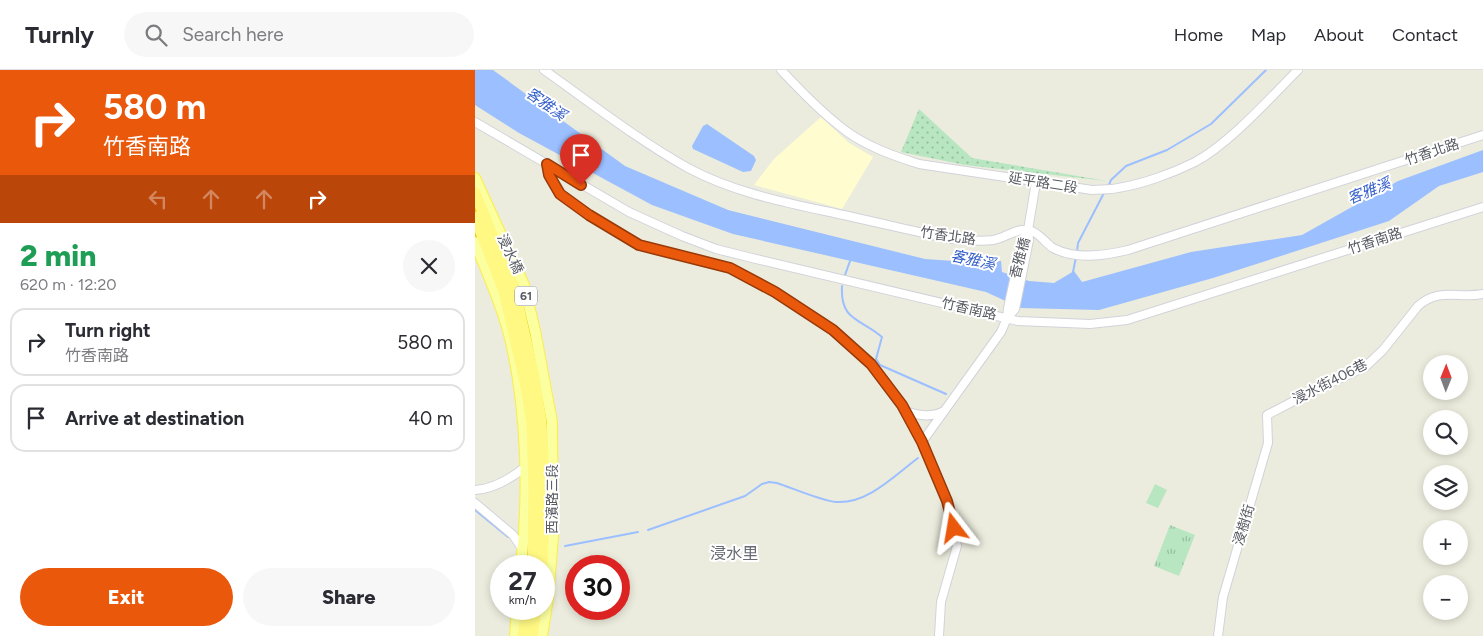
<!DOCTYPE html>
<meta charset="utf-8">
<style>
body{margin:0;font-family:Figtree,"Noto Sans TC",sans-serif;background:#f7f7f7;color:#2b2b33;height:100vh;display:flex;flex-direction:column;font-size:19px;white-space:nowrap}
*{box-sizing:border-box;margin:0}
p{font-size:16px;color:#7c7c81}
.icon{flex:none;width:28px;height:28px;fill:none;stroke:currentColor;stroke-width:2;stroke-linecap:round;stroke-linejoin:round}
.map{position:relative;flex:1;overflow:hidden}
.sheet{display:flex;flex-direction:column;background:#fff;width:475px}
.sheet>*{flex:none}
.top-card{background:#ea580c;color:#fff;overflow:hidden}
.needle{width:32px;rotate:1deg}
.tools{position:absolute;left:948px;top:285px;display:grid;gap:10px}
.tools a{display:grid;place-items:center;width:45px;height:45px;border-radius:50%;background:#fff;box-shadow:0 2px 8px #0003;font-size:25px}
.speed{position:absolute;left:15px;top:485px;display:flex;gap:10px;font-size:25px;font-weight:700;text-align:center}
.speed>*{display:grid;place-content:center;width:65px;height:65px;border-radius:50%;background:#fff;box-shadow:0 2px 8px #0003;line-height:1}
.speed small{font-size:12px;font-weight:400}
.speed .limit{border:8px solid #d22;background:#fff;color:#111}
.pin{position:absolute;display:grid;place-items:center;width:42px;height:42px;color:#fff;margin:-51px -21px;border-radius:50% 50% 50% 0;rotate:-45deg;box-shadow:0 0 5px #0007}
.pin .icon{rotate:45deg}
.me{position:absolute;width:55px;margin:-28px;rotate:346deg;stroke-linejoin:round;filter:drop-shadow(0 0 4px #0008)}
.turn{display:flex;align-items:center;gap:18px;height:105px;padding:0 20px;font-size:22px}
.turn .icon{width:65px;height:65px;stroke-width:2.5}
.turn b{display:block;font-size:35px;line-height:42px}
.lanes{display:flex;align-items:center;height:48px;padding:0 20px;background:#0003;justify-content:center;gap:25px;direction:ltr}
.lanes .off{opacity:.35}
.round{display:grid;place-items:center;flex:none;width:52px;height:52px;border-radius:26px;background:#f7f7f7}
.overview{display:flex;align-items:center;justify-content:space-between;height:85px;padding:0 20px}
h1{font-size:30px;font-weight:800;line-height:38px;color:#1e9e55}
.button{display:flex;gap:10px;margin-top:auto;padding:10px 20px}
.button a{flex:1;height:58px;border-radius:30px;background:#ea580c;color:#fff;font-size:20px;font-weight:800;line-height:58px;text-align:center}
.button a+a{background:#f7f7f7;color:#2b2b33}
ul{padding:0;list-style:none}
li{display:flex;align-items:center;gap:15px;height:68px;margin:0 10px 8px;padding:0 10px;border:2px solid #e1e1e2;border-radius:15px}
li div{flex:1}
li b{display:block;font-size:19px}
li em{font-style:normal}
header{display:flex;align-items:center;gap:30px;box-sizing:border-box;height:70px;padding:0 25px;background:#fff;border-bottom:1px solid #e1e1e2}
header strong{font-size:24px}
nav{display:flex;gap:28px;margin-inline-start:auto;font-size:18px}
.search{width:350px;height:45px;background:#f7f7f7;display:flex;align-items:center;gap:12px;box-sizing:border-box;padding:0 18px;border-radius:28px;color:#7c7c81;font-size:19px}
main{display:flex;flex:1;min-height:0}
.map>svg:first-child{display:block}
.commercial{fill:#fffdd0}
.grass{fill:url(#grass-dots)}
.park{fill:url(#park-tufts)}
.garden{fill:#b8e6c1}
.water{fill:#9bbfff}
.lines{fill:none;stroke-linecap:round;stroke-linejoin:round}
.stream{stroke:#9bbfff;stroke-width:2}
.minor-casing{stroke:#d1d3da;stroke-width:10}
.major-casing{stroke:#fbed48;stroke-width:12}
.highway-casing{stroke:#ead000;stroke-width:14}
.minor{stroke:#fff;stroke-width:8}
.major{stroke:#fbffa0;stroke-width:10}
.highway{stroke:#fff882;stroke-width:11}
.route-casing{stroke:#983908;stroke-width:12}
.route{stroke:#ea580c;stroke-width:9}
.labels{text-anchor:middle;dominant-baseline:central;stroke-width:4;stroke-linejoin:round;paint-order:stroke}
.shield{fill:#fff;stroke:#898c90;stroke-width:1}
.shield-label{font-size:12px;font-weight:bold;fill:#575a61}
.street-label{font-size:14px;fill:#575a61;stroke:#fff}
.water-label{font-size:15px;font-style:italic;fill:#3661ca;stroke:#fff}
.quarter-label{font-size:16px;fill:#686b73;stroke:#fff}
</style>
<header>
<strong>Turnly</strong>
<div class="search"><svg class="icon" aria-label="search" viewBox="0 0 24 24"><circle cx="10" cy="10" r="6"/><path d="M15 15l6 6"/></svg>Search here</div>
<nav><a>Home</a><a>Map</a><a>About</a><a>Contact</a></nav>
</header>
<main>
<section class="sheet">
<div class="top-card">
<div class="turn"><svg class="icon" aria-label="right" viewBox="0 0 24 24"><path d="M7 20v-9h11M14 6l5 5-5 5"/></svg><div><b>580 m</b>竹香南路</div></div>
<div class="lanes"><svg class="icon off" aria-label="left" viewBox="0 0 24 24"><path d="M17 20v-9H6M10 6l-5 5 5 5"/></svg><svg class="icon off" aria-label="ahead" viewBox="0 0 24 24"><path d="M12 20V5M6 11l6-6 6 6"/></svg><svg class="icon off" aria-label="ahead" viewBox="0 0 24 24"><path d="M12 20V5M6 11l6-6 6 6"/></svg><svg class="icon" aria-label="right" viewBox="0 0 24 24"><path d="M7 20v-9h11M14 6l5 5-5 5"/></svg></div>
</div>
<div class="overview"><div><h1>2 min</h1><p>620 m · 12:20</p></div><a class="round"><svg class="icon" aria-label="close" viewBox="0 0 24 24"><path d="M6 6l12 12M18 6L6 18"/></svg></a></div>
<ul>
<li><svg class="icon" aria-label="right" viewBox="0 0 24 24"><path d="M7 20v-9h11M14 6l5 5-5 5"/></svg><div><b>Turn right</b><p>竹香南路</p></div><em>580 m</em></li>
<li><svg class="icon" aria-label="arrive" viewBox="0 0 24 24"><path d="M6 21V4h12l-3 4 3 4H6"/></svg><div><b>Arrive at destination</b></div><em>40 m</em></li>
</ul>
<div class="button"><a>Exit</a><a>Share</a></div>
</section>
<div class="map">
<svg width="1008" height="566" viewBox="0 0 1008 566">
<defs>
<pattern id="grass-dots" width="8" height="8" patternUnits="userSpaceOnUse" patternTransform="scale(1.25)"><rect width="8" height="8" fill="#b8e6c1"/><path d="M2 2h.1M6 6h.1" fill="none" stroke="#98bda0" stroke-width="1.8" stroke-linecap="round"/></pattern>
<pattern id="park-tufts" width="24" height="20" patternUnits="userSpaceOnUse" patternTransform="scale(1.25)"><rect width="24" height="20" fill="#b8e6c1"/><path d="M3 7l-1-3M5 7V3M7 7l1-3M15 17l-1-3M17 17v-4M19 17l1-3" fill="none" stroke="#98bda0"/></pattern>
</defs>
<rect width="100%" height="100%" fill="#ececde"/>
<!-- commercial -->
<path class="commercial" d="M 346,47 L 374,73 L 398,87 L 367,139 L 279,115 L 299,89 Z"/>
<!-- grass -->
<path class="grass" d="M 444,39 L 497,88 L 632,111 L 490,95 L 426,82 Z"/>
<!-- park -->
<path class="park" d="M 695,455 L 720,465 L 704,506 L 679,496 Z"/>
<!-- garden -->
<path class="garden" d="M 680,414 L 692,420 L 683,438 L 671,433 Z"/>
<!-- water -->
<path class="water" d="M 0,0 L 18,0 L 150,96 L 253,140 L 450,189 L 493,192 L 526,191 L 527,202 L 554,211 L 579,213 L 599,201 L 607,212 L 716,182 L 827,165 L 923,111 L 1008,80 L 1008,102 L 964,116 L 914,151 L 738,208 L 624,240 L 546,238 L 511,222 L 258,164 L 177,135 L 44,63 L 0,35 Z
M 232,54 L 279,86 L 281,90 L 276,101 L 268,102 L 218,79 L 217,76 L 228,56 Z"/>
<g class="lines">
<!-- stream -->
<path class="stream" d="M 633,117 L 636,110 L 651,96 L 692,80 L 736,54 L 791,0
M 602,182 L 603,173 L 630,121
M 598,202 L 601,187
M 370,205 L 375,191
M 367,216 C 365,251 385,248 407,267 L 401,289 L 405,295 L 471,324
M 0,440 L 33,467
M 173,460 L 270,426 L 287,414 L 294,412 L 302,413 C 317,418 347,431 361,432 C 393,434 420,405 443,388
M 90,476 L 163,462"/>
<!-- minor casing -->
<g class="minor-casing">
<path id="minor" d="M 69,0 C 116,33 163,70 213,98 C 256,121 303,131 350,141 C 392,150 434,160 475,169 C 490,170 503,172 518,170 C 530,168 541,158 554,160 C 565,163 569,172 578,178 C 601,190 629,186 653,180 L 1008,65
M 306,0 C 326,21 347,43 371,61 C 393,77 419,86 444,94 L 617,120 C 625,119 635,120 643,118 C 668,114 698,103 720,92 C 755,73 794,29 823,0
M 0,52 L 154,142 L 207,166 L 241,179 L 277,188 L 543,251 L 615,254 L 652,250 L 1008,137
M 72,94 L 74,105 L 85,124 L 114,145 L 164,175 L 255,198 L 300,222 L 358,260 L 396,294 L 432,344 L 447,372 L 472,431 L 482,476 L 466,532 L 464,566
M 532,248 L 533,238 L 548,169 L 553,161
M 430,341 C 442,345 455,348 467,342
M 447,372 L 526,262 L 532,248 L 540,239 L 554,170 L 553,160 L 561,112
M 0,420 C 19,419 35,409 49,398
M 0,433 L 38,465 L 48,480
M 743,566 L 748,527 L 793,373 L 792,345 L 840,320 L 890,297 L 908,280 L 943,236 C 965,217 983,229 1008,224"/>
</g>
<!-- major casing -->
<g class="major-casing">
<path id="major" d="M 0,108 L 49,215 L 60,261 L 77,352 L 78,466 L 73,528 L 67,566
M 0,172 C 13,205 28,238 36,272 C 52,342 54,425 46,496
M 40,566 L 42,539"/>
</g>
<!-- highway casing -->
<g class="highway-casing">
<path id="highway" d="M 0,123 L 39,218 L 59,307 L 66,352 L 70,421 L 67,496
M 0,147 L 29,221 L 50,312 L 57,353 L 59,419 L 58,496
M 48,566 L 52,539
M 57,566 L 61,539"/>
</g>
<!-- minor -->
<use href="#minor" class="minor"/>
<!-- major -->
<use href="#major" class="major"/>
<!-- highway -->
<use href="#highway" class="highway"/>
</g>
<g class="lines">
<!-- route casing -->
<g class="route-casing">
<path id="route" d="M 106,115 L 72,94 L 74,105 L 85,124 L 114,145 L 164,175 L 255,198 L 300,222 L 358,260 L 396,294 L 427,335 L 447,372 L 472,431 L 479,458"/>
</g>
<!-- route -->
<use href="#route" class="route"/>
</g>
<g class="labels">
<!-- shield labels -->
<rect class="shield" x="40" y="216.5" width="22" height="19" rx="4"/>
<g class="shield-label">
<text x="51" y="226">61</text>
</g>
<!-- street labels -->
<g class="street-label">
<text transform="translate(957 82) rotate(-18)">竹香北路</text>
<text transform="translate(568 113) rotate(9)">延平路二段</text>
<text transform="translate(473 166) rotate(8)">竹香北路</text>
<text transform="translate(900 171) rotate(-18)">竹香南路</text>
<text transform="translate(35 184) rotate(65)">浸水橋</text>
<text transform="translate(545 188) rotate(-75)">香雅橋</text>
<text transform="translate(494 239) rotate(13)">竹香南路</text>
<text transform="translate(855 312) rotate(-27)">浸水街406巷</text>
<text transform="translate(77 429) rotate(-90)">西濱路三段</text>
<text transform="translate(769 455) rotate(-73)">浸樹街</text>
</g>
<!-- water labels -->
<g class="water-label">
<text transform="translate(71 34) rotate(35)">客雅溪</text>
<text transform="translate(894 121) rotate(-22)">客雅溪</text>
<text transform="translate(498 190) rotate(12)">客雅溪</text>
</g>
<!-- quarter labels -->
<g class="quarter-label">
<text x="259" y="483">浸水里</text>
</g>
</g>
</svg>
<div class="tools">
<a><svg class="needle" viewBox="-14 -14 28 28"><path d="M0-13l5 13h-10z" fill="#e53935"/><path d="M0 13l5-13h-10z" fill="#7c7c81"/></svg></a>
<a><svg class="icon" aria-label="search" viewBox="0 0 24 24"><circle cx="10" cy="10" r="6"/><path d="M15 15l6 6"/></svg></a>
<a><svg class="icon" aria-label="layers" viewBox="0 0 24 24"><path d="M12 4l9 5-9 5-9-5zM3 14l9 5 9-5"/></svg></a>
<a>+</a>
<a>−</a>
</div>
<div class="speed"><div>27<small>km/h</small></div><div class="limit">30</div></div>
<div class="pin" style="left:106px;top:115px;background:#d93025"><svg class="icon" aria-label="arrive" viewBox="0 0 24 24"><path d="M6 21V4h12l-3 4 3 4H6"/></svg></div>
<svg class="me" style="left:479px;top:458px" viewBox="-20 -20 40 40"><path d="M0-17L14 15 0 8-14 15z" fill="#ea580c" stroke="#fff" stroke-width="4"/></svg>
</div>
</main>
